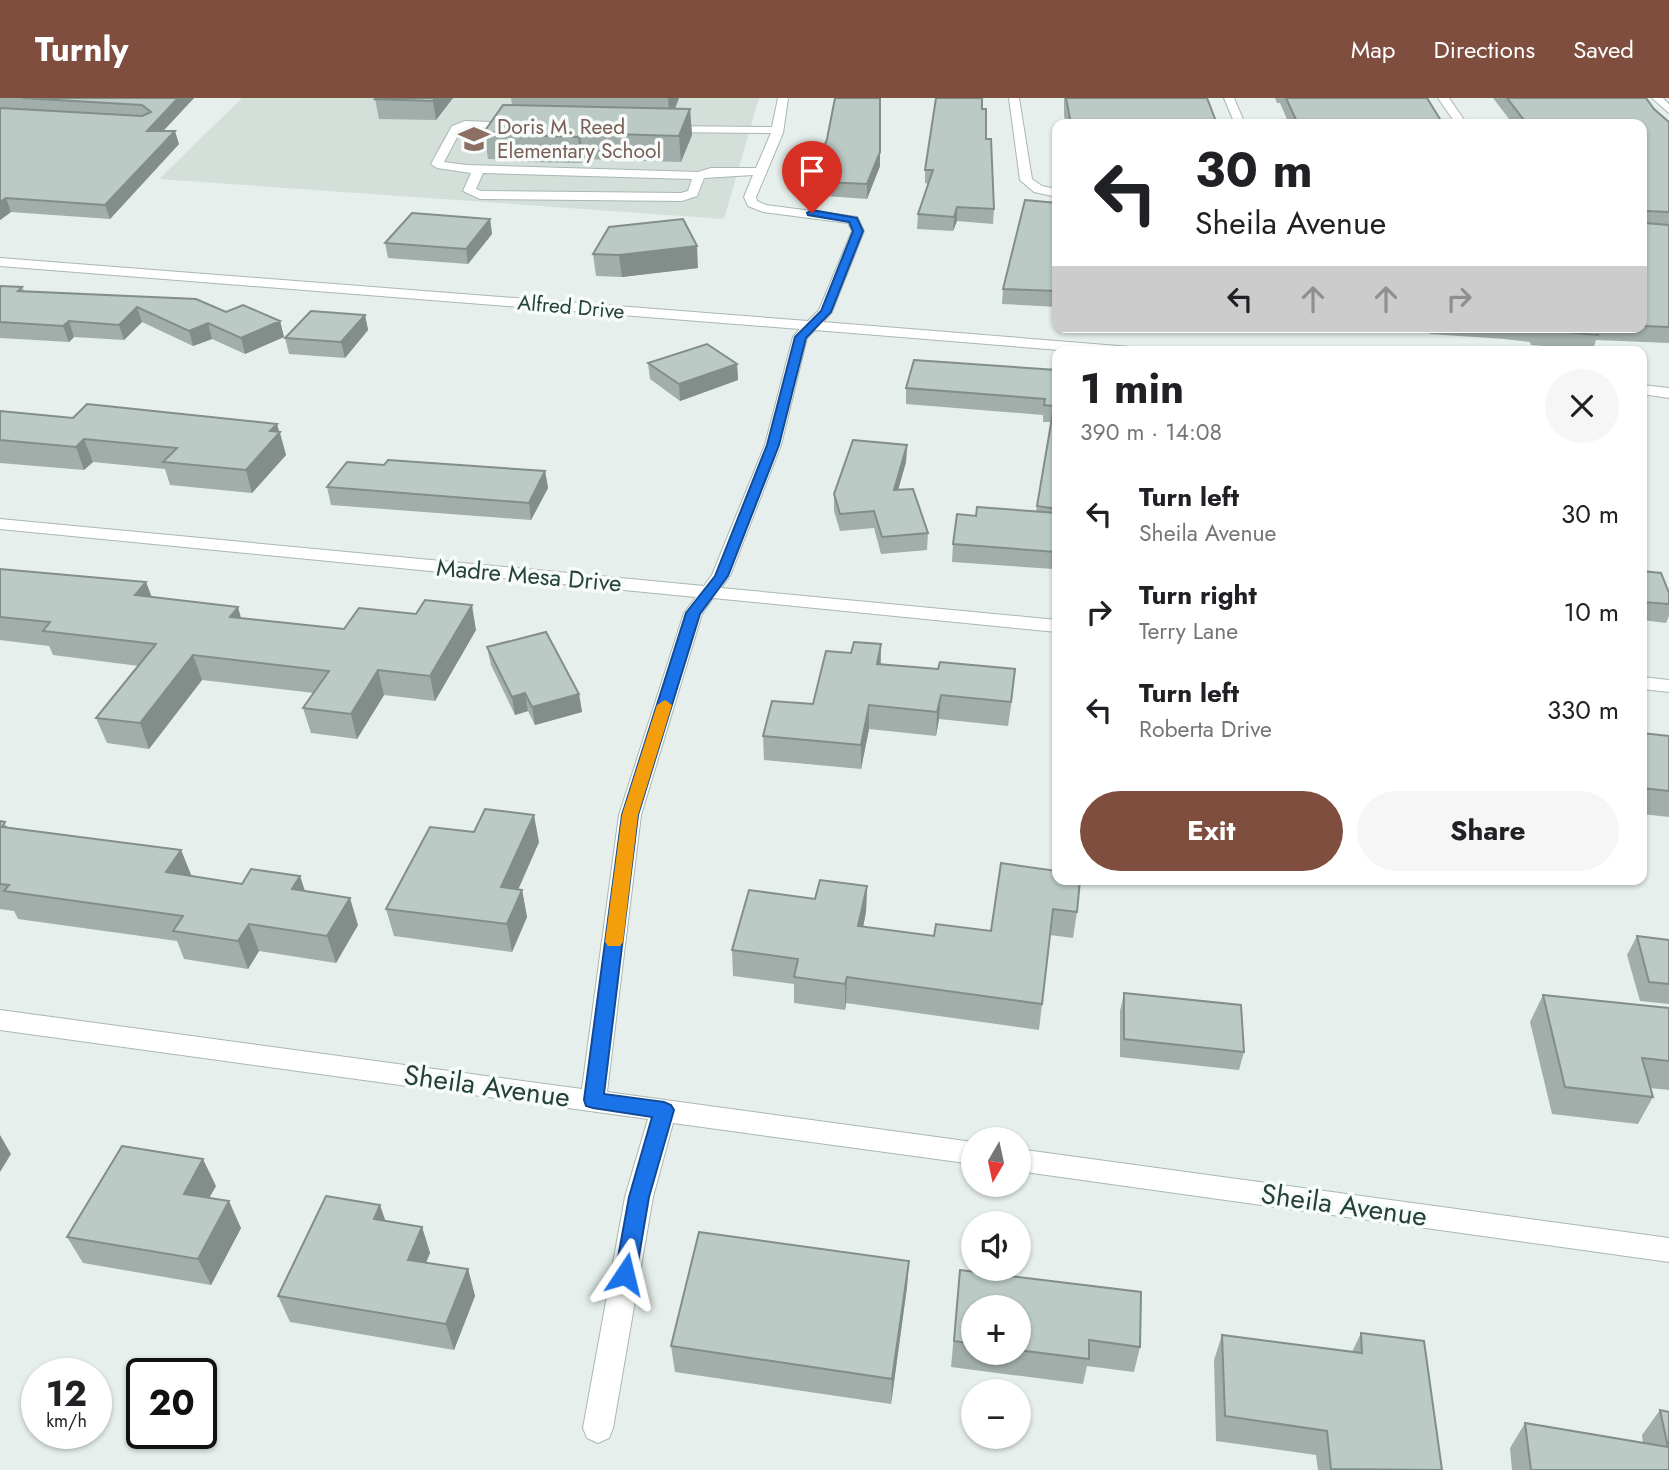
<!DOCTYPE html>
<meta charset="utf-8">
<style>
body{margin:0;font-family:Jost,sans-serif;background:#f6f6f6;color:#202124;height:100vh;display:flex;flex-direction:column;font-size:26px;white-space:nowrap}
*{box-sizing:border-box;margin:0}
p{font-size:23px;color:#757577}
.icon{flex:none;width:38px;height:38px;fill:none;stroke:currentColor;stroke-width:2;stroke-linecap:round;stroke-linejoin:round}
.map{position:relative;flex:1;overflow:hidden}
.panel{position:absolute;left:1052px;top:248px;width:595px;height:539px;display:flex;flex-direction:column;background:#fff;border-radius:14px;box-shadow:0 2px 5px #0004}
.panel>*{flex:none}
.top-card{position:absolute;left:1052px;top:21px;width:595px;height:214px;border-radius:14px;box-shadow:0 2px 5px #0004;background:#fff;color:#202124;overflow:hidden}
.needle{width:46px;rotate:189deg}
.fabs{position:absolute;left:961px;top:1029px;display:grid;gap:14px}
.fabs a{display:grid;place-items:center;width:70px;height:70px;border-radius:50%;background:#fff;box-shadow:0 2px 5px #0004;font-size:35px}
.speed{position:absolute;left:21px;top:1260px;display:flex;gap:14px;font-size:35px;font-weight:700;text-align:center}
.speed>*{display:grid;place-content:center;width:91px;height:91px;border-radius:50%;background:#fff;box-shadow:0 2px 5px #0004;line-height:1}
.speed small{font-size:18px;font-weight:400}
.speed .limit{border:4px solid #111;border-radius:10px;background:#fff;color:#111}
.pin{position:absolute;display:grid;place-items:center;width:60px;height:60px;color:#fff;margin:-72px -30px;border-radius:50% 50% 50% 0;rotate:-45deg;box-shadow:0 0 7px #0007}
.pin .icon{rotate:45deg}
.me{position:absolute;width:77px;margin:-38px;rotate:10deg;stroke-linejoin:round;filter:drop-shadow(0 0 5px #0008)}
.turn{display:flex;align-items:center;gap:24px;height:147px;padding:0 28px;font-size:32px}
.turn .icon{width:91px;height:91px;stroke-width:2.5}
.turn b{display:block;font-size:49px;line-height:60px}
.lanes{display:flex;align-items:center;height:66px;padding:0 28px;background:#0003;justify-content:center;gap:35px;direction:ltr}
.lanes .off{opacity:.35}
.round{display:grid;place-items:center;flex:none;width:74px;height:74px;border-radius:37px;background:#f6f6f6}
.headline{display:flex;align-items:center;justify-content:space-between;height:119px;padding:0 28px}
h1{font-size:42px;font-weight:700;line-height:52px}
.button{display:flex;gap:14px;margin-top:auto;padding:14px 28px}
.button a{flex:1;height:80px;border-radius:42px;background:#7f4e3f;color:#fff;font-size:28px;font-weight:700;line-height:80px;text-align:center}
.button a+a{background:#f6f6f6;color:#202124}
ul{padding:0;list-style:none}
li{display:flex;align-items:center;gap:21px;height:98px;padding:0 28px}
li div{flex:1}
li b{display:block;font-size:26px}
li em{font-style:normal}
header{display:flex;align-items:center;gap:42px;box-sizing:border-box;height:98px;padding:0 35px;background:#7f4e3f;color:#fff}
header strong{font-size:33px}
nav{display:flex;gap:38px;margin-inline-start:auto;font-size:24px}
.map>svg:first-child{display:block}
.built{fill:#d4dfda}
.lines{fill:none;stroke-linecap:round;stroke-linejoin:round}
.minor-casing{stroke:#a8b8b2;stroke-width:2}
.minor{fill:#fff;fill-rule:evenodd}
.wall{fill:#a1aea9;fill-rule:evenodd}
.shaded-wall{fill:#838d89}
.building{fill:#bbcac4;stroke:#838d89;stroke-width:2}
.route{fill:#1a73e8;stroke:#114b97;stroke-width:2}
.slow{fill:#f59e0b}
.labels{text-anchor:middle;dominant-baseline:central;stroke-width:7;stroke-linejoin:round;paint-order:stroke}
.far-education-label{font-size:21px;fill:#785e54;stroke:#f7fbf9;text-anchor:start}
.far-street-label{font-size:21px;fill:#24423a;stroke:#f7fbf9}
.street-label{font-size:24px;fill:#24423a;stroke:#f7fbf9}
.near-street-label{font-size:28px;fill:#24423a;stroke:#f7fbf9}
</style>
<header>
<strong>Turnly</strong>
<nav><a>Map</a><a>Directions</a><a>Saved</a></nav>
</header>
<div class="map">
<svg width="1669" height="1372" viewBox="0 0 1669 1372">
<rect width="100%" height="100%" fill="#e6efeb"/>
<!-- built -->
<path class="built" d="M 242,0 L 759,0 L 724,121 L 159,81 Z"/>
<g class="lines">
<!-- minor casing -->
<g class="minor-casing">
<path id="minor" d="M 778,0 L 788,0 L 783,35 L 756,99 L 757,103 L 766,107 L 857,119 L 864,133 L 832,214 L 823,224 L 1143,250 L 1150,254 L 1084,254 L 815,232 L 807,240 L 781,347 L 730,478 L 721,490 L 1057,522 L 1057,534 L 713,500 L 702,516 L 641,717 L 607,994 L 973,1044 L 973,1066 L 673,1025 L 653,1099 L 613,1330 L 609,1340 L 598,1345 L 587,1340 L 583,1330 L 625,1099 L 648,1021 L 0,932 L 0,912 L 582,991 L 619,717 L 684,515 L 696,499 L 0,431 L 0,421 L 704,488 L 712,477 L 765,347 L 793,239 L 800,231 L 0,168 L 0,160 L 808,223 L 819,212 L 852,133 L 848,125 L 763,114 L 748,108 L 744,99 L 753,77 L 704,80 L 697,98 L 682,103 L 480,101 L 463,93 L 471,75 L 437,70 L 431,66 L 452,28 L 465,23 L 516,25 L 522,28 L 516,31 L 467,29 L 461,32 L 444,64 L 466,67 L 698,74 L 711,70 L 756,70 L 771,35 L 664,34 L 658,31 L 664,28 L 772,29 ZM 483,75 L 692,81 L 688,93 L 681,95 L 481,93 L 476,91 Z
M 1009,0 L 1019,0 L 1032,81 L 1042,88 L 1057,91 L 1057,99 L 1034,94 L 1020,82 Z
M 1224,0 L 1234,0 L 1245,26 L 1235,26 Z
M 1438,0 L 1449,0 L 1467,26 L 1456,26 Z
M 1652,0 L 1663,0 L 1669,6 L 1669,15 Z
M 1642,287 L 1669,290 L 1669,300 L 1642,296 Z
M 1642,579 L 1669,582 L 1669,594 L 1642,591 Z
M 1018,1051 L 1669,1140 L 1669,1164 L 1018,1073 Z"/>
</g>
<!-- minor -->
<use href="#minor" class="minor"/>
</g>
<!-- wall -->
<path class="wall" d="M 0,0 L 194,0 L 163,33 L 179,46 L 110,121 L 11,114 L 0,122 Z
M 453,0 L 436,22 L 379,21 L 375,1 Z
M 511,0 L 679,0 L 675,11 L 690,11 L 692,37 L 681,64 L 583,61 L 581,65 L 527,64 L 527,62 L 488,61 L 484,34 L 512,7 Z
M 1064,0 L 1207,0 L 1217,26 L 1066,26 L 1064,18 Z
M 1275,0 L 1427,0 L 1443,26 L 1289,26 L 1280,5 L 1277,5 Z
M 1493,0 L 1646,0 L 1654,11 L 1669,24 L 1669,245 L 1596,242 L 1593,252 L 1531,247 L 1530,244 L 1504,241 L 1430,236 L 1428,230 L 1406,229 L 1642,229 L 1642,26 L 1513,26 Z
M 982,11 L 994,111 L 993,126 L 957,123 L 953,133 L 917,131 L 918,116 L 928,86 L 925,85 L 925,72 Z
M 880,68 L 867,101 L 825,98 L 825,88 L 815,87 L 815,73 Z
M 1057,105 L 1057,209 L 1002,206 L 1003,191 Z
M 490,121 L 492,136 L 468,166 L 388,160 L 385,145 Z
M 609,129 L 698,170 L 622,179 L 596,178 L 593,156 Z
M 0,188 L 22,189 L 24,193 L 226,214 L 280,223 L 284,239 L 245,256 L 212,241 L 193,248 L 142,224 L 124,242 L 74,239 L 69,244 L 0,240 Z
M 365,217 L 368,232 L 345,260 L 289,256 L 285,240 Z
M 648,265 L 737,266 L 738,282 L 680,303 L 650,281 Z
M 1057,272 L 1057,440 L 1054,471 L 952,464 L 953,446 L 976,418 L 1036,413 L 1051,324 L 1043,324 L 1043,317 L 906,306 L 906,290 Z
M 0,313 L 73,320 L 280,334 L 286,357 L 252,395 L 170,387 L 165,371 L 93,364 L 84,372 L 0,365 Z
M 907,347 L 906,364 L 898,392 L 928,435 L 927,452 L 881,456 L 874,430 L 840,433 L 834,413 L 834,396 Z
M 384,367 L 545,373 L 548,390 L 531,422 L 331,407 L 327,389 Z
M 0,471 L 146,484 L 152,499 L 241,520 L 344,531 L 476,532 L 435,603 L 384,597 L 357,641 L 311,635 L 303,610 L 314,595 L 202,582 L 149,651 L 107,645 L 96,620 L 139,568 L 53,557 L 49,548 L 0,542 Z
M 1642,473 L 1669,495 L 1669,518 L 1666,525 L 1642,522 Z
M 881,546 L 881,566 L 1013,595 L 1008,628 L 939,621 L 936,638 L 869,631 L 861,671 L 764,662 L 763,638 L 813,606 L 851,555 Z
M 487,549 L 579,596 L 582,614 L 535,627 L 528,613 L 515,617 L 491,567 Z
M 1642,635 L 1669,638 L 1669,719 L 1642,716 Z
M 0,723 L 8,729 L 181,752 L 191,778 L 242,786 L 300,778 L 305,793 L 358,827 L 336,865 L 259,853 L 248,871 L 184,861 L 177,843 L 18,821 L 14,813 L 0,811 Z
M 539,744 L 518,791 L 522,792 L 527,819 L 512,854 L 394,838 L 386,811 Z
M 1001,765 L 1077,814 L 1073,840 L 1050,837 L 1039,932 L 846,905 L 845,912 L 794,905 L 794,886 L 733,878 L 732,852 L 815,801 L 867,788 L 866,814 L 863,829 L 934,838 L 991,833 Z
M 1637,838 L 1669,842 L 1669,906 L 1640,903 L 1627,857 Z
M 1124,895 L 1244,954 L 1239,972 L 1120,959 L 1120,913 Z
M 1543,897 L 1669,910 L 1669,992 L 1650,990 L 1653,999 L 1638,1026 L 1552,1016 L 1530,924 Z
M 216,1088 L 209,1100 L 241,1130 L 211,1187 L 83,1165 L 67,1139 Z
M 386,1123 L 422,1129 L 430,1155 L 426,1165 L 468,1171 L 475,1198 L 454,1252 L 290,1224 L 278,1198 Z
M 909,1163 L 907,1189 L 891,1306 L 675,1274 L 671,1248 Z
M 960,1172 L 1140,1249 L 1134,1274 L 1087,1268 L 1083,1286 L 951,1269 ZM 973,1209 L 1018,1209 L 1018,1255 L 973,1255 Z
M 1361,1235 L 1442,1372 L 1318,1372 L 1316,1357 L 1216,1343 L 1214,1262 L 1222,1237 L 1352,1254 Z
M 1660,1312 L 1669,1314 L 1669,1372 L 1512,1372 L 1510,1350 L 1525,1325 L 1643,1345 L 1642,1337 Z"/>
<!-- shaded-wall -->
<path class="shaded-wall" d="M 178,0 L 194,0 L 151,46 L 147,33 Z
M 435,0 L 453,0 L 436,22 L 433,3 Z
M 668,0 L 679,0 L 670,24 Z
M 690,11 L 692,37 L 681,64 L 679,38 Z
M 175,33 L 179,46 L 110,121 L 105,107 Z
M 580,35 L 583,61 L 581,65 L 578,39 Z
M 880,54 L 880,68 L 867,101 L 867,86 Z
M 6,100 L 11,114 L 0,122 L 0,104 Z
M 957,109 L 957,123 L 953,133 L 954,119 Z
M 490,121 L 492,136 L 468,166 L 466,151 Z
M 697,148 L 698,170 L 622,179 L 619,157 Z
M 137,209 L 142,224 L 124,242 L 119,227 Z
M 365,217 L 368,232 L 345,260 L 341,244 Z
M 69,223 L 74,239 L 69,244 L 63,228 Z
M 280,223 L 284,239 L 245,256 L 241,240 Z
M 208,225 L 212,241 L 193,248 L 189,233 Z
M 737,266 L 738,282 L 680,303 L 679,286 Z
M 277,326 L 286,357 L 252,395 L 246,372 L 270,333 Z
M 84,341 L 93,364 L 84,372 L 76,349 Z
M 907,347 L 906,364 L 893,410 L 894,392 Z
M 545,373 L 548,390 L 531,422 L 529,405 Z
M 146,484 L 155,509 L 135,497 Z
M 472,507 L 476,532 L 435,603 L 430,578 Z
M 238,509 L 245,534 L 230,519 Z
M 881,546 L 880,570 L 877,566 Z
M 193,557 L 202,582 L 149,651 L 140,625 Z
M 378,572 L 384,597 L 357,641 L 351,616 Z
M 525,595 L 528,613 L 515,617 L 512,599 Z
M 579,596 L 582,614 L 535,627 L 532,609 Z
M 941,597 L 939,621 L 936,638 L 937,614 Z
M 869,607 L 869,631 L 861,671 L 861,647 Z
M 534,717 L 539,744 L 507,817 L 501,789 Z
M 181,752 L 192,779 L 166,774 Z
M 300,778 L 309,806 L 292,791 Z
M 867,788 L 866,814 L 858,854 L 858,828 Z
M 522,792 L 527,819 L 512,854 L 507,826 Z
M 350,800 L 358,827 L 336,865 L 327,838 Z
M 249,826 L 259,853 L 248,871 L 238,843 Z
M 847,879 L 846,905 L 845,912 L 845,886 Z
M 0,1037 L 11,1056 L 0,1074 Z
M 203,1061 L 216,1088 L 196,1123 L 184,1096 Z
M 229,1103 L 241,1130 L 211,1187 L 198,1161 Z
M 380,1107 L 389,1133 L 374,1121 Z
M 422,1129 L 430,1155 L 416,1188 L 408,1162 Z
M 909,1163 L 907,1189 L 891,1306 L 892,1281 Z
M 468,1171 L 475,1198 L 454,1252 L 446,1226 Z"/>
<!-- building -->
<path class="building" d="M 23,0 L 178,0 L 147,33 L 175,33 L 105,107 L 6,100 L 0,104 L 0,10 L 142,18 L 151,14 L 142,7 Z
M 376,0 L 435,0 L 433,3 L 375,1 Z
M 835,0 L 880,0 L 880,54 L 867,86 L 825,84 L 829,74 L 815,73 L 827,41 Z
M 936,0 L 982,0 L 982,11 L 986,11 L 986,41 L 991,41 L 994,111 L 957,109 L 954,119 L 918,116 L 933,72 L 925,72 Z
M 1066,0 L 1207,0 L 1217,26 L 1071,26 Z
M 1286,0 L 1427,0 L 1443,26 L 1298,26 Z
M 1507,0 L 1646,0 L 1654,11 L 1669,24 L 1669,114 L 1647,113 L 1644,115 L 1645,125 L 1669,127 L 1669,229 L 1642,228 L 1642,26 L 1527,26 Z
M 503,7 L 690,11 L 679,38 L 580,35 L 578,39 L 524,37 L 525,35 L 484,34 Z
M 1025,102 L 1057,105 L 1057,193 L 1003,191 Z
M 412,115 L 490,121 L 466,151 L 385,145 Z
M 683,121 L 697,148 L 619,157 L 593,156 L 609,129 Z
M 0,188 L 22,189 L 18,193 L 196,201 L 226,214 L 243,207 L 280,223 L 241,240 L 208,225 L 189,233 L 137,209 L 119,227 L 69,223 L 63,228 L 0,224 Z
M 311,213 L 365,217 L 341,244 L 285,240 Z
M 1535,229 L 1595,229 L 1598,237 L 1536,231 Z
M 707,246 L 737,266 L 679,286 L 648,265 Z
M 914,262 L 1057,272 L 1057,411 L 1037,408 L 1054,308 L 1044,307 L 1045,301 L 906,290 Z
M 87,306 L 277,326 L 270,333 L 280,334 L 246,372 L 163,364 L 177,350 L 84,341 L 76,349 L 0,342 L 0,313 L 73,320 Z
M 853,342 L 907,347 L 894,392 L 913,391 L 928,435 L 882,439 L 874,413 L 840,416 L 834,396 Z
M 388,362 L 545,373 L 529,405 L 327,389 L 347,364 L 384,367 Z
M 977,409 L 1057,415 L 1056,454 L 953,446 L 957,416 L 976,418 Z
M 0,471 L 146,484 L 135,497 L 238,509 L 230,519 L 344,531 L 359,510 L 416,516 L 425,502 L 472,507 L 430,578 L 378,572 L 351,616 L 303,610 L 329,573 L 193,557 L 140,625 L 96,620 L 156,546 L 43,533 L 50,524 L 0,519 Z
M 1642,473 L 1661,475 L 1669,495 L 1669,506 L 1643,504 L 1645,510 L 1642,509 Z
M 546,534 L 579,596 L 532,609 L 525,595 L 512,599 L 487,549 Z
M 854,544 L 881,546 L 877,566 L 938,571 L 940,564 L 1015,571 L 1011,604 L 941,597 L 937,614 L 869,607 L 861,647 L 763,638 L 772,603 L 813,606 L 826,553 L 851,555 Z
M 1642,635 L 1669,638 L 1669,693 L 1642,690 Z
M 485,711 L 534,717 L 501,789 L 522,792 L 507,826 L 386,811 L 430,729 L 474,734 Z
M 0,723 L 5,724 L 2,729 L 181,752 L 166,774 L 242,786 L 251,771 L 300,778 L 292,791 L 350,800 L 327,838 L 249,826 L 238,843 L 173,833 L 183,818 L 4,793 L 9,787 L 0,786 Z
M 1001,765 L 1057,773 L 1057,782 L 1080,782 L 1077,814 L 1053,811 L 1042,906 L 847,879 L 845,886 L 794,879 L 798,861 L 732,852 L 749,792 L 815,801 L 820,782 L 867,788 L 858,828 L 934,838 L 936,826 L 991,833 Z
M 1637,838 L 1669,842 L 1669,886 L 1649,884 Z
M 1124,895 L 1241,907 L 1244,954 L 1124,941 Z
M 1543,897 L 1669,910 L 1669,963 L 1642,960 L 1653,999 L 1565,989 Z
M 122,1048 L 203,1061 L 184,1096 L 229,1103 L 198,1161 L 67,1139 Z
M 326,1098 L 380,1107 L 374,1121 L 422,1129 L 408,1162 L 468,1171 L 446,1226 L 278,1198 Z
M 699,1134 L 909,1163 L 892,1281 L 671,1248 Z
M 960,1172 L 1141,1194 L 1140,1249 L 1089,1242 L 1089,1261 L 1018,1252 L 1018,1209 L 973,1209 L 973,1246 L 954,1243 Z
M 1361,1235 L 1424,1243 L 1442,1372 L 1331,1371 L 1327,1333 L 1225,1318 L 1222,1237 L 1362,1255 Z
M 1660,1312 L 1669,1314 L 1669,1372 L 1531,1372 L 1525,1325 L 1668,1349 Z"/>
<!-- route -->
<path class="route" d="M 812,112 L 857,120 L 863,133 L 831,214 L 806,240 L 779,347 L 728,478 L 700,516 L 638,717 L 604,996 L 664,1004 L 671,1007 L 674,1012 L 649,1099 L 636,1176 L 633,1183 L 625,1186 L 618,1183 L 615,1176 L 629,1099 L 652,1019 L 593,1010 L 586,1008 L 584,1002 L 622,717 L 686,515 L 715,478 L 767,347 L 795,239 L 821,213 L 853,133 L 849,124 L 808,117 L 807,115 Z"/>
<!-- slow -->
<path class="slow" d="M 665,602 L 672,607 L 638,717 L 623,844 L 620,848 L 608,848 L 605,844 L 622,717 L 657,607 Z"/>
<!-- icons -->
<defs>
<g id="school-bare" transform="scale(2.415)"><path d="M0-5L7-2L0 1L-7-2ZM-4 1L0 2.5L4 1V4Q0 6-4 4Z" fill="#8d6e63" stroke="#f7fbf9" stroke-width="2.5" paint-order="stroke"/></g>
</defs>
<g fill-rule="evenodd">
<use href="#school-bare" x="474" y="41"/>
</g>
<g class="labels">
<!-- far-education labels -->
<g class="far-education-label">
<text x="497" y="29">Doris M. Reed<tspan x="497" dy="24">Elementary School</tspan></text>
</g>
<!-- far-street labels -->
<g class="far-street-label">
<text transform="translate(571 209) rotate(5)">Alfred Drive</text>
</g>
<!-- street labels -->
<g class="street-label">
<text transform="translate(529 477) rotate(5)">Madre Mesa Drive</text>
</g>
<!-- near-street labels -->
<g class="near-street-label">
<text transform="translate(487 988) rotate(8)">Sheila Avenue</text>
<text transform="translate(1344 1107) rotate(8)">Sheila Avenue</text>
</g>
</g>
</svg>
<div class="fabs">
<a><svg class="needle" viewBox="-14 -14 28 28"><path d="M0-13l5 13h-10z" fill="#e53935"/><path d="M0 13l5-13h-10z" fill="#757577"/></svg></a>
<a><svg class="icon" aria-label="sound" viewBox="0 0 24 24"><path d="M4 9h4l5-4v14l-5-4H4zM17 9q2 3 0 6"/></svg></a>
<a>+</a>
<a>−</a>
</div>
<div class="speed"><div>12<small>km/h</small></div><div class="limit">20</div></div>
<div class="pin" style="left:812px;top:115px;background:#d93025"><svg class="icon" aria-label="arrive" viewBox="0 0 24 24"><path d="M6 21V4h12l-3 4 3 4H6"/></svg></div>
<svg class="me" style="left:625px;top:1176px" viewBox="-20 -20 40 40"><path d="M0-17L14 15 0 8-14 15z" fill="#1a73e8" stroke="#fff" stroke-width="4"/></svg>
<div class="top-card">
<div class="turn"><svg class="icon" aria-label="left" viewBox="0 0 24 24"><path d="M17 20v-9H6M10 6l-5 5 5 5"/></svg><div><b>30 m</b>Sheila Avenue</div></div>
<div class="lanes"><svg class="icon" aria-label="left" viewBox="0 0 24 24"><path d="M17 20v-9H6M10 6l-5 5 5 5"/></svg><svg class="icon off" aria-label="ahead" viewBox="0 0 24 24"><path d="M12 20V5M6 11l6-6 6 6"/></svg><svg class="icon off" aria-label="ahead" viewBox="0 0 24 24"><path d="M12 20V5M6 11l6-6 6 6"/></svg><svg class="icon off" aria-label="right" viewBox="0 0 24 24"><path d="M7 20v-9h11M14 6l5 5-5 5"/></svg></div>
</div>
<section class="panel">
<div class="headline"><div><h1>1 min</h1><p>390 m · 14:08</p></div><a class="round"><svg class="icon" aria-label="close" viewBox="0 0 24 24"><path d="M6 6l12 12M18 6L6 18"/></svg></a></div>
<ul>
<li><svg class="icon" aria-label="left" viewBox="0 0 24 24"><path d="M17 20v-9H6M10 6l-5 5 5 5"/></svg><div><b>Turn left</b><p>Sheila Avenue</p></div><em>30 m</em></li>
<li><svg class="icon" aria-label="right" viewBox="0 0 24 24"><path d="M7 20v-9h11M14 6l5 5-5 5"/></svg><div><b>Turn right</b><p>Terry Lane</p></div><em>10 m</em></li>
<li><svg class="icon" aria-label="left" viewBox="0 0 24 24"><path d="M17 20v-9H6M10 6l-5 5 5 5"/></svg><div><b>Turn left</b><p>Roberta Drive</p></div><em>330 m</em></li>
</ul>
<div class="button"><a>Exit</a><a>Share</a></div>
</section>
</div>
